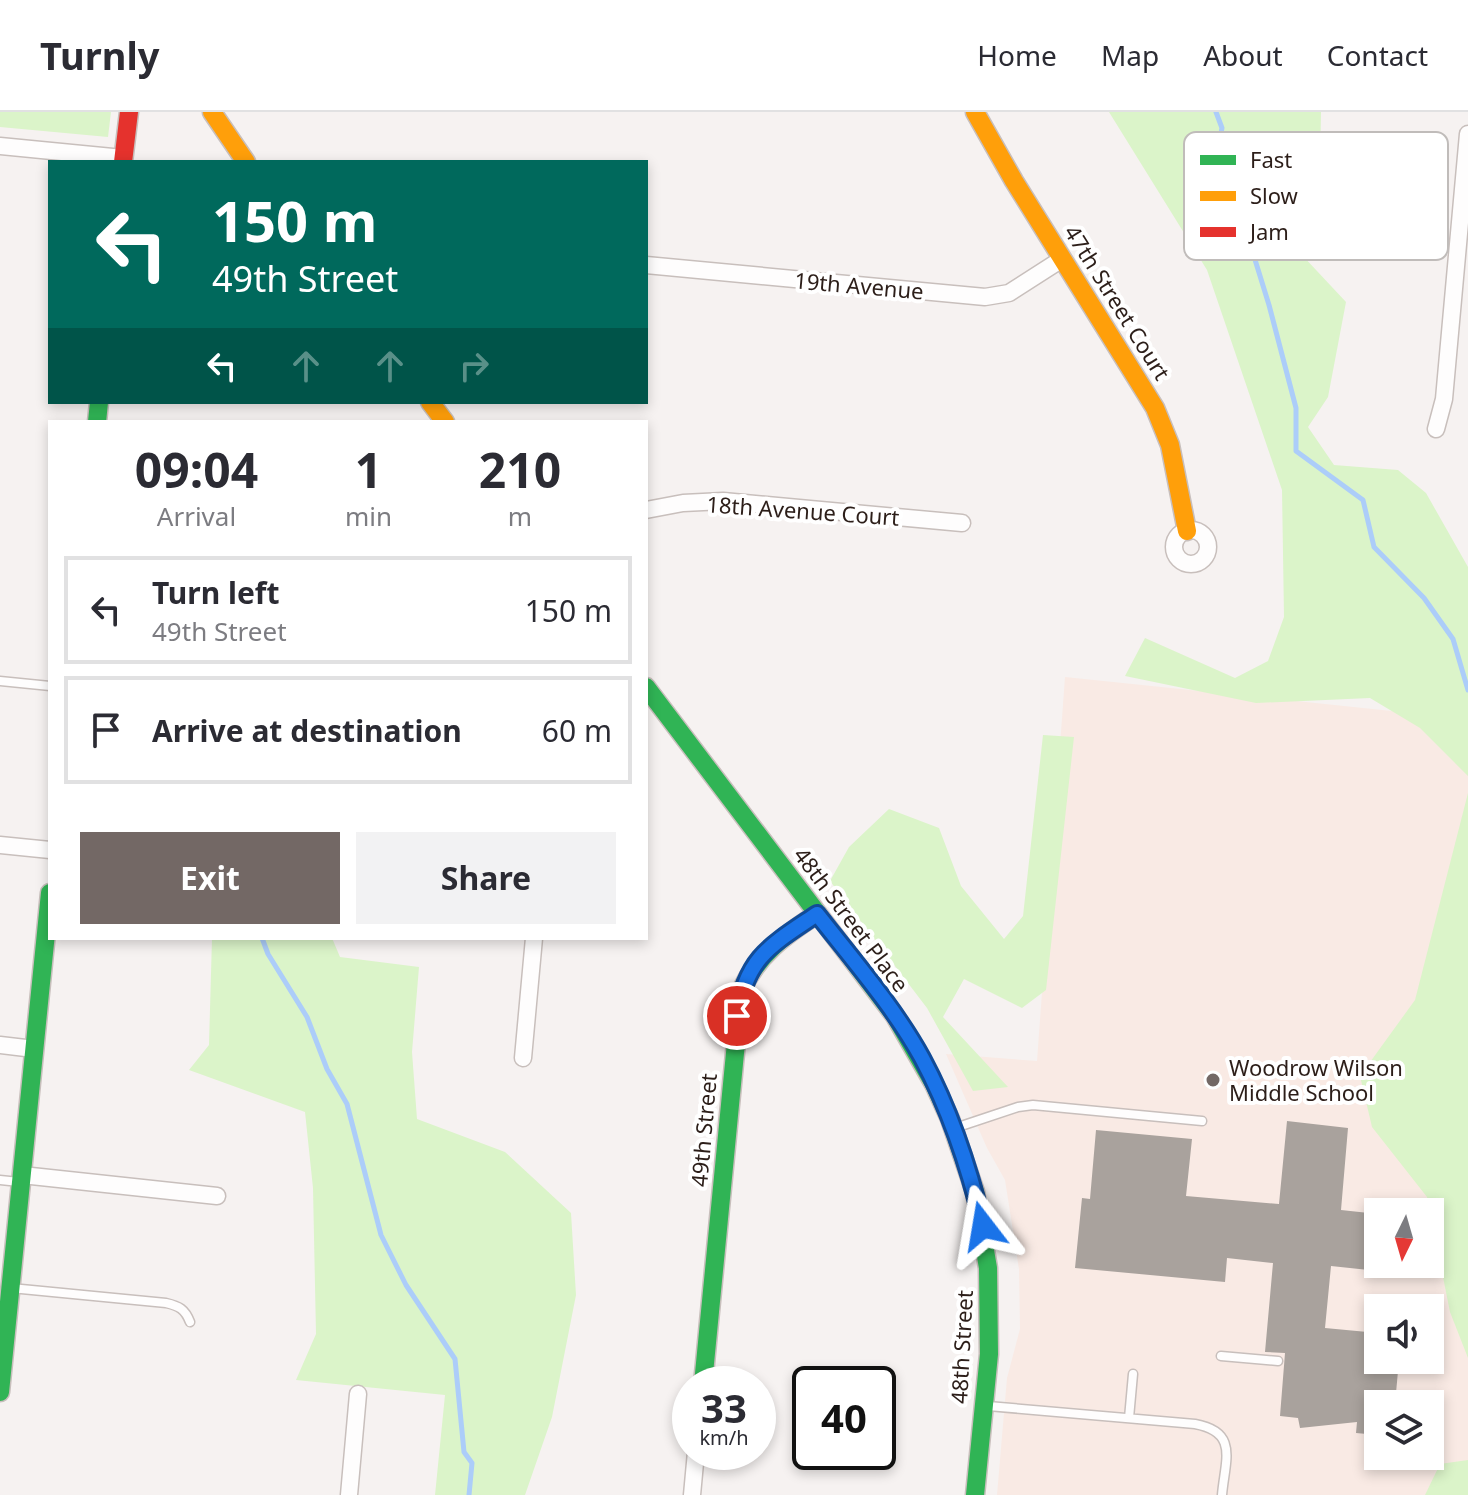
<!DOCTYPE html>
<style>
body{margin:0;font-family:"Noto Sans",sans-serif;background:#f2f2f3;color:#2b2b33;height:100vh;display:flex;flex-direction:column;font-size:30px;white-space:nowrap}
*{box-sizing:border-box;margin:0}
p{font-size:26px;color:#7c7c81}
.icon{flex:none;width:44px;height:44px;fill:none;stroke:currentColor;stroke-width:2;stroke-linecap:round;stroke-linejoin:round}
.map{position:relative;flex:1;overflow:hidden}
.sheet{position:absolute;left:48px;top:308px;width:600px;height:520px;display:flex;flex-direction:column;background:#fff;border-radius:0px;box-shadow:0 4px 12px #0003}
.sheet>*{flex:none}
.banner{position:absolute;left:48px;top:48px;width:600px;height:244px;border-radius:0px;box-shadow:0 4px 12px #0003;background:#00695c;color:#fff;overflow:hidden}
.needle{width:52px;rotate:185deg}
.tools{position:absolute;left:1364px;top:1086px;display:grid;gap:16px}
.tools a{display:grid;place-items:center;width:80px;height:80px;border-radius:0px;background:#fff;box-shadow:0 4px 12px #0003;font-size:40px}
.speed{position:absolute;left:672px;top:1254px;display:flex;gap:16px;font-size:40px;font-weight:700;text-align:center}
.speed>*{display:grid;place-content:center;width:104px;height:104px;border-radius:50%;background:#fff;box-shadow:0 4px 12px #0003;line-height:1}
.speed small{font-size:20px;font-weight:400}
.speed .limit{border:4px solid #111;border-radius:12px;background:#fff;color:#111}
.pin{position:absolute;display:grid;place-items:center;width:68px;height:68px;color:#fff;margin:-34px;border:4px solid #fff;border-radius:50%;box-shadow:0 2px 8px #0007}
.me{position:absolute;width:88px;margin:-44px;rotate:346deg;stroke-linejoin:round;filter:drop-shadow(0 0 6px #0008)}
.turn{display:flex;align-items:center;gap:28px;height:168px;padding:0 32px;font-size:36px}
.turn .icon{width:104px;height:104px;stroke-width:2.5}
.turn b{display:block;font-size:56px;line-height:68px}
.lanes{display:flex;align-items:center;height:76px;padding:0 32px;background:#0003;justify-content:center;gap:40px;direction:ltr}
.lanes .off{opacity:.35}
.eta{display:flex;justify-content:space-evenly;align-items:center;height:136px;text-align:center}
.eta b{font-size:48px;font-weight:700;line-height:56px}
.cta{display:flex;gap:16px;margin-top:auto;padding:16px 32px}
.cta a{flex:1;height:92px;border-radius:0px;background:#736865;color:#fff;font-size:32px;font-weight:700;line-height:92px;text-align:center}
.cta a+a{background:#f2f2f3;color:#2b2b33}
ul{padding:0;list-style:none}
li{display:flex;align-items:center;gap:24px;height:108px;margin:0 16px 12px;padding:0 16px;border:4px solid #e1e1e2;border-radius:0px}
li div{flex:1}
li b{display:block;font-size:30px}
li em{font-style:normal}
header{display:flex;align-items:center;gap:48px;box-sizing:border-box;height:112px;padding:0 40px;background:#fff;border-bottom:2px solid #e1e1e2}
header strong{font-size:38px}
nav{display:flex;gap:44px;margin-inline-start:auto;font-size:28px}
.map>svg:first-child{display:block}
.education{fill:#f9eae4;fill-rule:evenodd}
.green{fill:#dbf4c9}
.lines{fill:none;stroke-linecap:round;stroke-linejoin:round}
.stream{stroke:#accdf9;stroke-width:5}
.building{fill:#a9a29d}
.lane-casing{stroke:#c8bfbc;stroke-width:11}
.street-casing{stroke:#c8bfbc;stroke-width:19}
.fast-casing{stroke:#c8bfbc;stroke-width:21}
.slow-casing{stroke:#c8bfbc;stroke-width:21}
.jam-casing{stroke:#c8bfbc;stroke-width:21}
.lane{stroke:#fefdfd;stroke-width:8}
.street{stroke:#fefdfd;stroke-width:16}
.fast{stroke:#30b455;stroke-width:18}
.slow{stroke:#ff9f0a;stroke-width:18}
.jam{stroke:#e5322d;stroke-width:18}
.route-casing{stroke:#114b97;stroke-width:20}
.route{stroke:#1a73e8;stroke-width:14}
.poi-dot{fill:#736865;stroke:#fff;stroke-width:3}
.labels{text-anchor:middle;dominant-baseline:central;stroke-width:8;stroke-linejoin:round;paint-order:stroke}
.street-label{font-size:22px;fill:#2c1e19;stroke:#fff}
.poi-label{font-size:22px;fill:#2c1e19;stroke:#fff;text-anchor:start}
.key{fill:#fff;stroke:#c0bcba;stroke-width:2}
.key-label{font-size:22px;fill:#2c1e19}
</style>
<header>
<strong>Turnly</strong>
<nav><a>Home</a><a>Map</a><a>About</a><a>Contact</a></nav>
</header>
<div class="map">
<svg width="1468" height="1383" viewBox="0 0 1468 1383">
<rect width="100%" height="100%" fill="#f6f2f1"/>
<!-- education -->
<path class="education" d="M 1065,565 L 1468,607 L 1468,1383 L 997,1383 L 1007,1266 L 1020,1217 L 1019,1157 L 1005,1068 L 987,1036 L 946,942 L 1037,949 ZM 1378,1100 L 1430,1100 L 1430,1152 L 1378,1152 ZM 1378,1196 L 1430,1196 L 1430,1248 L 1378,1248 ZM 1378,1292 L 1430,1292 L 1430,1344 L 1378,1344 Z"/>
<!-- green -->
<path class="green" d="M 0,0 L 111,0 L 108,25 L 0,15 Z
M 1109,0 L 1321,0 L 1320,55 L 1282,96 L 1302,143 L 1346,190 L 1328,285 L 1308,315 L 1334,353 L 1398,358 L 1426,381 L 1468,455 L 1468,664 L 1420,616 L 1370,586 L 1256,591 L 1125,564 L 1145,526 L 1235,566 L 1268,549 L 1284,505 L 1282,378 L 1207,158 Z
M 1043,623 L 1074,625 L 1046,878 L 1022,896 L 964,867 L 943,905 L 1008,975 L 973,979 L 927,896 L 830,769 L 849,735 L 889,697 L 939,716 L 961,774 L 1004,827 L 1023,804 Z
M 1468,681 L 1468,1246 L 1450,1200 L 1427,1085 L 1372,1015 L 1360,964 L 1415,888 Z
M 212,826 L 332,826 L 340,845 L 419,855 L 412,940 L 417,1007 L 505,1040 L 571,1101 L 576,1183 L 552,1305 L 525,1383 L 435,1383 L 445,1283 L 296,1268 L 316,1222 L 313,1076 L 305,1000 L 189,958 L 209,933 Z
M 1468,1348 L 1468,1383 L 1425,1383 L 1440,1352 Z"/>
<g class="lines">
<!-- stream -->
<path class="stream" d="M 1216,0 L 1222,16 L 1214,54 L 1264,93 L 1248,125 L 1269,193 L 1296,296 L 1296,339 L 1363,388 L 1374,435 L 1424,486 L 1453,527 L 1468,578
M 262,826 L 268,842 L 307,905 L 327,957 L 347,992 L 381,1123 L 406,1173 L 455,1247 L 464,1340 L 472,1351 L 469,1383"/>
</g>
<!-- building -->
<path class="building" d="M 1287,1009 L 1348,1016 L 1341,1098 L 1378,1102 L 1378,1159 L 1331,1154 L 1325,1216 L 1378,1221 L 1378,1248 L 1399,1248 L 1395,1292 L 1378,1292 L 1378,1323 L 1356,1321 L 1357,1310 L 1300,1316 L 1298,1306 L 1280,1304 L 1285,1241 L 1265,1240 L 1273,1151 L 1227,1146 L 1225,1170 L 1075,1156 L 1082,1086 L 1090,1087 L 1096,1018 L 1192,1027 L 1186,1084 L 1279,1092 Z"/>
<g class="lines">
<!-- lane casing -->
<g class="lane-casing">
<path id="lane" d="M 0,569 L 50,574
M 955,1016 L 1018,995 L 1033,993 L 1202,1009
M 0,1068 L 19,1070
M 11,1176 L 166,1191 C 179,1194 185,1197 190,1210
M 1221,1244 L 1278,1249
M 988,1294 L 1195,1312 C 1239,1320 1225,1348 1222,1383
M 1129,1306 L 1133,1262"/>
</g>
<!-- street casing -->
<g class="street-casing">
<path id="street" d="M 0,34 L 123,46
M 646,153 L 985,185 L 1009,181 L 1062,147
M 1436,317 L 1444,287 L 1468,22
M 646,398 L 683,391 L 723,389 L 962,411
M1174 435a17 17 0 1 1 34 0a17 17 0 1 1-34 0Z
M 0,733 L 50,738
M 0,933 L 34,937
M 523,946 L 534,826
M 22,1063 L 217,1084
M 349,1383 L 358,1282
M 692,1383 L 696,1340"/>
</g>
<!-- fast casing -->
<g class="fast-casing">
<path id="fast" d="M 97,310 L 99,290
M 646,575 L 895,904 L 934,972 L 950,1007 L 975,1080 L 988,1156 L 989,1242 L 975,1383
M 703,1272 L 741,879 C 757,843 785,823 817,802
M 0,1280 L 50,781"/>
</g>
<!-- slow casing -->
<g class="slow-casing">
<path id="slow" d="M 212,0 L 246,50
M 975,0 L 1014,69 L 1155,296 L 1170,333 L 1187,419
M 430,290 L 445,310"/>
</g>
<!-- jam casing -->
<g class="jam-casing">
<path id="jam" d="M 123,50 L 129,0"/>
</g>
<!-- lane -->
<use href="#lane" class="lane"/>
<!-- street -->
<use href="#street" class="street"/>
<!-- fast -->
<use href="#fast" class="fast"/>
<!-- slow -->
<use href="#slow" class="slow"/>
<!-- jam -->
<use href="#jam" class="jam"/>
</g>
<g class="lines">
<!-- route casing -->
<g class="route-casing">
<path id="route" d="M 737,904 C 746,845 771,833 817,802 C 853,848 894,895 922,946 C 951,1000 969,1055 983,1114"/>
</g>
<!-- route -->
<use href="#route" class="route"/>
</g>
<!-- markers -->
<circle class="poi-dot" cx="1213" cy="968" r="8"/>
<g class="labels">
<!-- street labels -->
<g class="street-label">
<text transform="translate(859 173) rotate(5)">19th Avenue</text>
<text transform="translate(1118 190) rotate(58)">47th Street Court</text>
<text transform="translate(803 398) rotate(4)">18th Avenue Court</text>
<text transform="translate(852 807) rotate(53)">48th Street Place</text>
<text transform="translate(703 1018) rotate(-85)">49th Street</text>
<text transform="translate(961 1235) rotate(-87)">48th Street</text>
</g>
<!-- poi labels -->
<g class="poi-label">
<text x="1229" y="955">Woodrow Wilson<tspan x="1229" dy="25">Middle School</tspan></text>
</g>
</g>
<!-- legend -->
<rect x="1184" y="20" width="264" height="128" rx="12" class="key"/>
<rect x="1200" y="43" width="36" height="10" fill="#30b455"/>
<rect x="1200" y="79" width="36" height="10" fill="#ff9f0a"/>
<rect x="1200" y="115" width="36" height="10" fill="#e5322d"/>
<g class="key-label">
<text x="1250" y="56">Fast</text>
<text x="1250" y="92">Slow</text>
<text x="1250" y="128">Jam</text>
</g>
</svg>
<div class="tools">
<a><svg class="needle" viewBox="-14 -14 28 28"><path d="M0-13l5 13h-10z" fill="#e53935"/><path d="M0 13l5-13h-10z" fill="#7c7c81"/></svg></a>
<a><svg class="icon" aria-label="sound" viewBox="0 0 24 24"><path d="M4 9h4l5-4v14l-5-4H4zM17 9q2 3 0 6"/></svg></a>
<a><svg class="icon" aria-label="layers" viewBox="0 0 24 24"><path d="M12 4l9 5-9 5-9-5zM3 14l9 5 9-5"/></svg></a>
</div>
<div class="speed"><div>33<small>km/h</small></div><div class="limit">40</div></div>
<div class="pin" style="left:737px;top:904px;background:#d93025"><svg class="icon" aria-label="arrive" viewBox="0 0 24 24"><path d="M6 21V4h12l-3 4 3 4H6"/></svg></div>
<svg class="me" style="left:983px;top:1114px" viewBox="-20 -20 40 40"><path d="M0-17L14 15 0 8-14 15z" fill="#1a73e8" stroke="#fff" stroke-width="4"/></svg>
<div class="banner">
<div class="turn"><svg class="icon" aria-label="left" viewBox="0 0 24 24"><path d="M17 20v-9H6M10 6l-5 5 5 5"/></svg><div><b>150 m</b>49th Street</div></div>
<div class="lanes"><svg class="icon" aria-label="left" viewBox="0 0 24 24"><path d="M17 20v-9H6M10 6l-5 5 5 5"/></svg><svg class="icon off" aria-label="ahead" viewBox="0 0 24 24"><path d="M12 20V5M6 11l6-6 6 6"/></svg><svg class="icon off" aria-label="ahead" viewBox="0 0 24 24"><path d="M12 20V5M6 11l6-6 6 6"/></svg><svg class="icon off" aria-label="right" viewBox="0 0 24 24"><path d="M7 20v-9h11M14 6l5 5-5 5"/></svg></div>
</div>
<section class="sheet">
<div class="eta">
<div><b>09:04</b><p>Arrival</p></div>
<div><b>1</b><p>min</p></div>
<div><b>210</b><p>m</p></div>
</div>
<ul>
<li><svg class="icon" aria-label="left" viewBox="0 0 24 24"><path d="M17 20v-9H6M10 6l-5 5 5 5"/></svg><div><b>Turn left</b><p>49th Street</p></div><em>150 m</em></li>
<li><svg class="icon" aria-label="arrive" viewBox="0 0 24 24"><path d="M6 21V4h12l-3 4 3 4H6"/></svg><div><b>Arrive at destination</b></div><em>60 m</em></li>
</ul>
<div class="cta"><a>Exit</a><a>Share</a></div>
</section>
</div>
